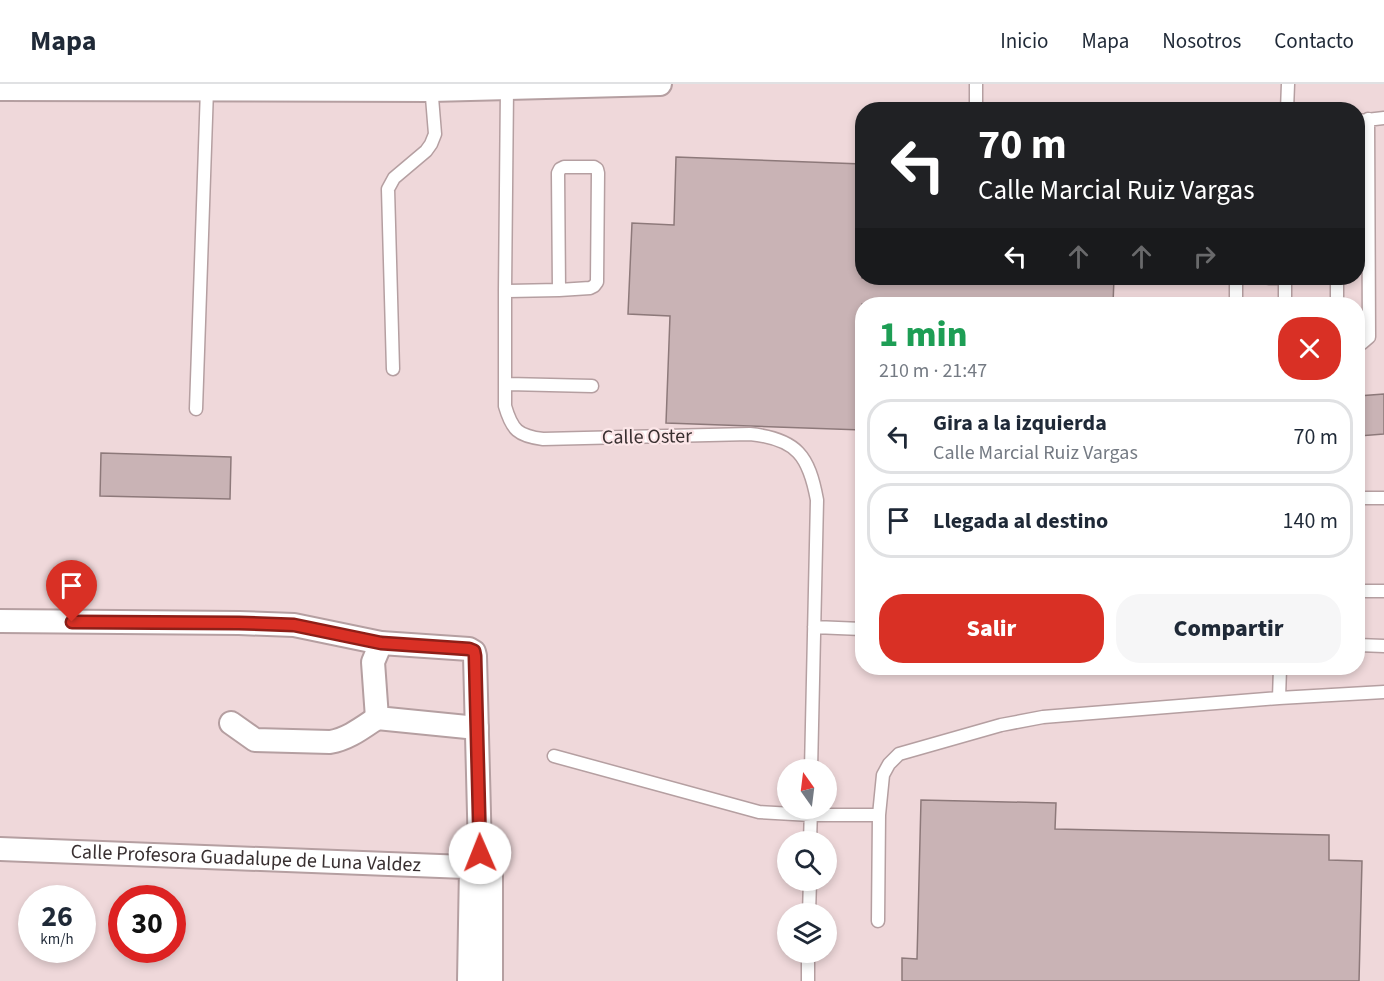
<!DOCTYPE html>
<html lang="es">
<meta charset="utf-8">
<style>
body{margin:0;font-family:"Source Sans 3",sans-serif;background:#f6f6f7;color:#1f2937;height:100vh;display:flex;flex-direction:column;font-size:22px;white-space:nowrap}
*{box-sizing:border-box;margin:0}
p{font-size:20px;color:#747a83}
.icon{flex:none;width:33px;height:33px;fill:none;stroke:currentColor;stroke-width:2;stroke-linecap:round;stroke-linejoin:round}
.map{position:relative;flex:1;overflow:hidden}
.panel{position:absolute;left:855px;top:213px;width:510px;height:378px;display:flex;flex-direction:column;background:#fff;border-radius:24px;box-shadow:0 3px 9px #0003}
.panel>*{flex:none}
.guide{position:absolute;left:855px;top:18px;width:510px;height:183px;border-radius:24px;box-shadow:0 3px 9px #0003;background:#202124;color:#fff;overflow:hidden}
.needle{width:39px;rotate:346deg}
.controls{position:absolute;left:777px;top:675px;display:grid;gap:12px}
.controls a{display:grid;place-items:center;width:60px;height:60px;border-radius:50%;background:#fff;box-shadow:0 3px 9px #0003;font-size:30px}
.speed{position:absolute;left:18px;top:801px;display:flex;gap:12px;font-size:30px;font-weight:700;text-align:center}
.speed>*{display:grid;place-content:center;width:78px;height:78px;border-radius:50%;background:#fff;box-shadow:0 3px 9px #0003;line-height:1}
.speed small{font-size:15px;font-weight:400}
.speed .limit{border:9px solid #d22;background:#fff;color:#111}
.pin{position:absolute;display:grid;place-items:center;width:51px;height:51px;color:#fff;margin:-62px -26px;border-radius:50% 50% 50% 0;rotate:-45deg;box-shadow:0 0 6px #0007}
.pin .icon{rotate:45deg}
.me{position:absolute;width:66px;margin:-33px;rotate:359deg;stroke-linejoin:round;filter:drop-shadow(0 0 4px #0008)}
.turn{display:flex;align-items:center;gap:21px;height:126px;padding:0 24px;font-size:27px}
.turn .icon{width:78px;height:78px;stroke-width:2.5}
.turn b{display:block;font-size:42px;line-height:51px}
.lanes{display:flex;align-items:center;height:57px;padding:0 24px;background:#0003;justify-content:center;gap:30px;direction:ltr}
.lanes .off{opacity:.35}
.round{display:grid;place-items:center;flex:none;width:63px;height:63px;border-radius:24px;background:#f6f6f7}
.head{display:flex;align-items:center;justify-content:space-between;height:102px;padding:0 24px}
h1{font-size:36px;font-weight:800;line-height:45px;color:#1e9e55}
.button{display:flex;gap:12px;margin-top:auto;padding:12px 24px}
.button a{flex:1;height:69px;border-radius:24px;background:#d93025;color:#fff;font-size:24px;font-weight:800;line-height:69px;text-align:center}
.button a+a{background:#f6f6f7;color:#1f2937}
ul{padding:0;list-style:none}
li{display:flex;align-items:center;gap:18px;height:75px;margin:0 12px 9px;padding:0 12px;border:3px solid #e0e1e3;border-radius:24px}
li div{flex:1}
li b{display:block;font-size:22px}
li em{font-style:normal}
header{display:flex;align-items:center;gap:36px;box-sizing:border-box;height:84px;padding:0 30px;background:#fff;border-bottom:2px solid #e0e1e3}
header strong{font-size:28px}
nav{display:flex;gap:33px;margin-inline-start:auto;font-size:21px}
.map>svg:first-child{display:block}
.building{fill:#c9b3b5;stroke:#8d797a;stroke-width:1.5}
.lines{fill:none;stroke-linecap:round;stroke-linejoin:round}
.lane-casing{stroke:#b59fa1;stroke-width:15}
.street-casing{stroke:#b59fa1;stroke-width:26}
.lane{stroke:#fff;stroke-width:12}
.street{stroke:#fff;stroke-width:22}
.route-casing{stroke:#8d1f18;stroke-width:15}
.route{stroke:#d93025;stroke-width:10}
.labels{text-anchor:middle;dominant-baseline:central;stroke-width:4.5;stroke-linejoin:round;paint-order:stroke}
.street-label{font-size:20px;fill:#393031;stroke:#fce6e8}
</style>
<header>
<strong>Mapa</strong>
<nav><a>Inicio</a><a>Mapa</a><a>Nosotros</a><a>Contacto</a></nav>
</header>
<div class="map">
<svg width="1384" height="897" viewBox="0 0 1384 897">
<rect width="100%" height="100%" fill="#efd8da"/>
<!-- building -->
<path class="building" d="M 676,73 L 862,80 L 862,194 L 1114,194 L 1113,220 L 862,220 L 862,346 L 666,339 L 670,232 L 628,230 L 632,139 L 674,141 Z
M 1384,310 L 1384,350 L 1359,352 L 1358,312 Z
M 101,369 L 231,373 L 230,415 L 100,412 Z
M 921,716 L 1056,719 L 1055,745 L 1329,751 L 1329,776 L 1362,777 L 1359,897 L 902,897 L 902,874 L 917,875 Z"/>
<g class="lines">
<!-- lane casing -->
<g class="lane-casing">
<path id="lane" d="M 507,4 L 505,207 L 505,322 C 512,346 518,352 543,355 L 750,350 C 797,355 809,372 817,416 L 811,686
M 976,26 L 976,0
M 1287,26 L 1288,0
M 1358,37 L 1384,34
M 1269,194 L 1285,194
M 1337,194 L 1337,220
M 505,207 L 559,206 L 590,204 L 594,202 L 597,198 L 598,89 L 597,85 L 594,83 L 564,83 L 560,85 L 558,89 L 559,206
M 1236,220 L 1236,200 L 1238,195 L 1240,194
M 1285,220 L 1285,194
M 1358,260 L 1362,259 L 1369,253 L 1368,35
M 393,285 L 388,105 L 394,94 L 426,67 L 431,60 L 435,50 L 431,1
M 505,300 L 592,302
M 196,325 L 207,5
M 1358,414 L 1384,414
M 1358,507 L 1384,507
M 814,543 L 862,545
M 1358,561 L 1384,562
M 1279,614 L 1280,584
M 554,672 L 759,728 L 811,731 L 879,731
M 810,758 L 811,724
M 809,830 L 810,796
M 878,837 L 879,731 L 883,691 L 889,680 L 899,670 L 1001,641 L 1043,633 L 1279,614 L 1384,608
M 808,897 L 808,868"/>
</g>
<!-- street casing -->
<g class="street-casing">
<g id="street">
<path d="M 0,5 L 431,6 L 660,0"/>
<path d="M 0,537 L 239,539 L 294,541 L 381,559 L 469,565 L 474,568 L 475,572 L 480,769 L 491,784"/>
<path d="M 381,559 L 373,578 L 377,634 L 477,644"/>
<path d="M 231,639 L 255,656 L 330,658 C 348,655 362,644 377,634"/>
<path id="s1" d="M 0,765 L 491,784"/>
<path d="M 491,784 L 491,897"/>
<path d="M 469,897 L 471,783 L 478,772"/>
</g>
</g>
<!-- lane -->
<use href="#lane" class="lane"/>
<!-- street -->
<use href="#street" class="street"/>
</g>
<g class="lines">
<!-- route casing -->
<g class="route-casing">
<path id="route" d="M 72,538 L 239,539 L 294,541 L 381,559 L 469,565 L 474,567 L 475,572 L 480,769"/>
</g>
<!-- route -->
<use href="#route" class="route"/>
</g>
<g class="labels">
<!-- street labels -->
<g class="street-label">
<text transform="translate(647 353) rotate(-1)">Calle Oster</text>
<text stroke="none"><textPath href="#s1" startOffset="246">Calle Profesora Guadalupe de Luna Valdez</textPath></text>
</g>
</g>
</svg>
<div class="controls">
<a><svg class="needle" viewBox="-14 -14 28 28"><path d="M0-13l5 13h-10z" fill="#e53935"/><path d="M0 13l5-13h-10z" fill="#747a83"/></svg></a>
<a><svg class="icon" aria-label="search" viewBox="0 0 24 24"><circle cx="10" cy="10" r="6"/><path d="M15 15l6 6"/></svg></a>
<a><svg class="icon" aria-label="layers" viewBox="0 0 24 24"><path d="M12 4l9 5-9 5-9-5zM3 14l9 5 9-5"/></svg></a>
</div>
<div class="speed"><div>26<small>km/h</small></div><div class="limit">30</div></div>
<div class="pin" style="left:72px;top:538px;background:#d93025"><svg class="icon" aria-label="arrive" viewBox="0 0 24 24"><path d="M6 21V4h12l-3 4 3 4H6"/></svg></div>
<svg class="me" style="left:480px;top:769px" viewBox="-20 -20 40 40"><circle r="19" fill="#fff"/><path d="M0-13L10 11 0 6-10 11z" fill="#d93025"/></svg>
<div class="guide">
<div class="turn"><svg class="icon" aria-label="left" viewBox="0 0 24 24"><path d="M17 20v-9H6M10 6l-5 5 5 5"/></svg><div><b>70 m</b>Calle Marcial Ruiz Vargas</div></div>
<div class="lanes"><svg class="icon" aria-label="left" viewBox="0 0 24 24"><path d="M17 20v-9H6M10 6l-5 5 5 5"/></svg><svg class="icon off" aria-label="ahead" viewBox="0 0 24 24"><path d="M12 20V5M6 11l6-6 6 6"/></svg><svg class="icon off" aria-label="ahead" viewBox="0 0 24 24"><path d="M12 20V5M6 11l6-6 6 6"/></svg><svg class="icon off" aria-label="right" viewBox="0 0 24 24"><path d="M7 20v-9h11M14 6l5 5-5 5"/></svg></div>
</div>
<section class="panel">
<div class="head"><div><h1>1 min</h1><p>210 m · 21:47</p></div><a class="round" style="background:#d93025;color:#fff"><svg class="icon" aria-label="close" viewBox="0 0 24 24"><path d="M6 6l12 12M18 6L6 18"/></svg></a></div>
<ul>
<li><svg class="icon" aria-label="left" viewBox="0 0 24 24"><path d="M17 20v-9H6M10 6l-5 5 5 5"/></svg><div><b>Gira a la izquierda</b><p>Calle Marcial Ruiz Vargas</p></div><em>70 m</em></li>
<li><svg class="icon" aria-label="arrive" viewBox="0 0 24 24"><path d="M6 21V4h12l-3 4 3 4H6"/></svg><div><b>Llegada al destino</b></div><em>140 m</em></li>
</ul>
<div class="button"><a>Salir</a><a>Compartir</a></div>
</section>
</div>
